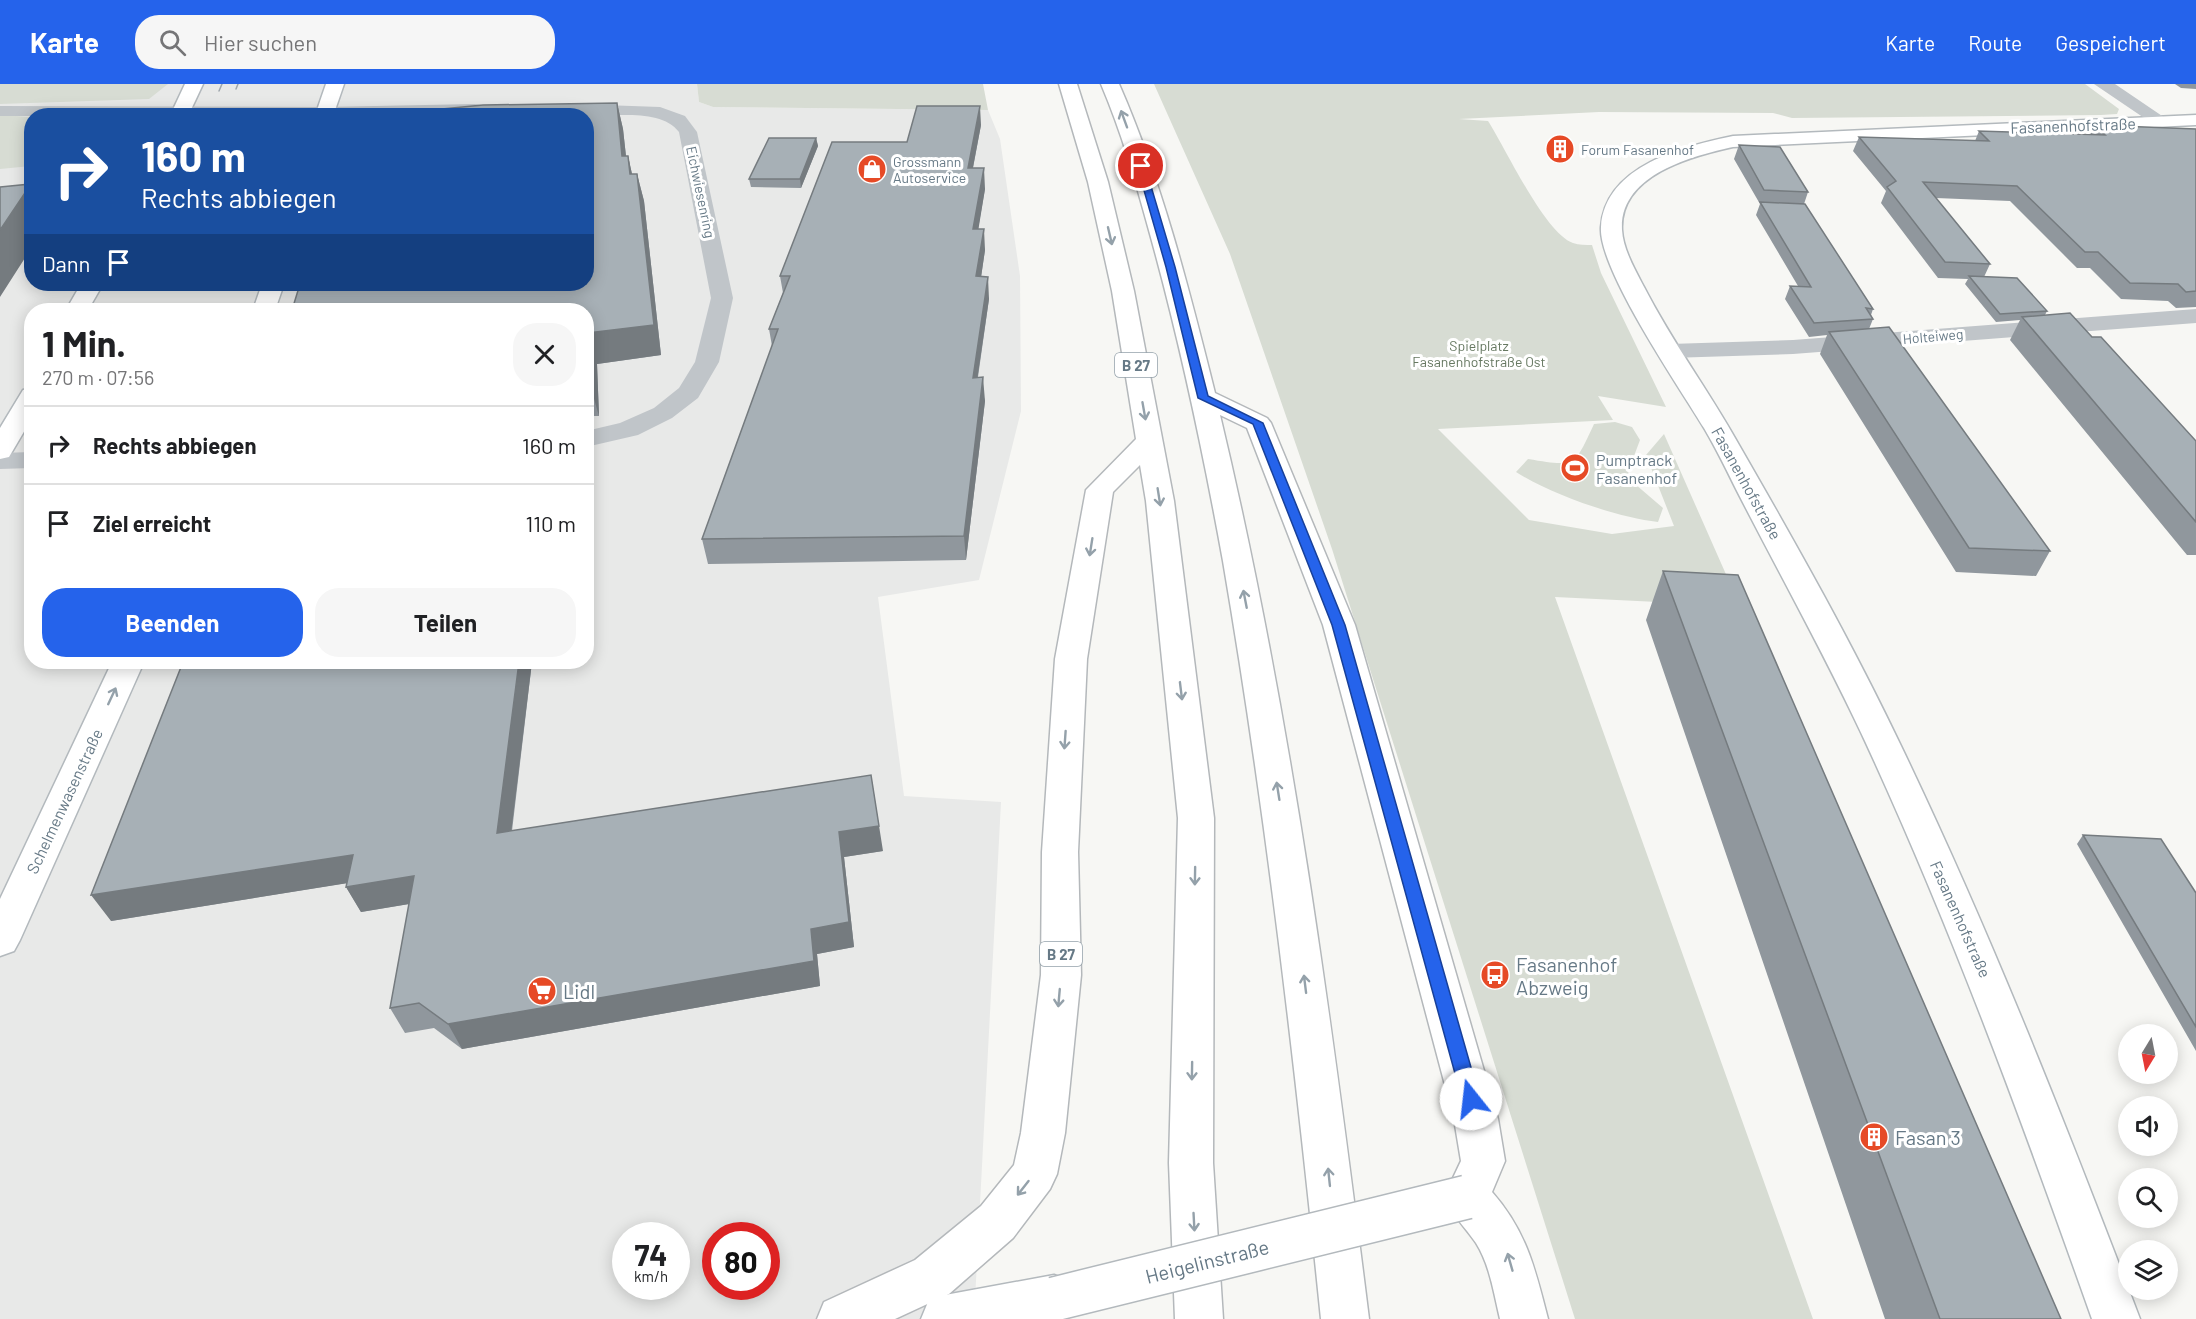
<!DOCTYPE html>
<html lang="de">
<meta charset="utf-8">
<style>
body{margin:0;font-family:Barlow,sans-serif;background:#f6f6f6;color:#202124;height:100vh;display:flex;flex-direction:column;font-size:22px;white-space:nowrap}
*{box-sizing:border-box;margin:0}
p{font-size:20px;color:#757577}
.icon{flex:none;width:33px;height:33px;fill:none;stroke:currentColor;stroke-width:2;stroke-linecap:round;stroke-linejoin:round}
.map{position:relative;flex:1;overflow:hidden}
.panel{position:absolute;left:24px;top:219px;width:570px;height:366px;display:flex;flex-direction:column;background:#fff;border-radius:24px;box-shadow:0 3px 15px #0003}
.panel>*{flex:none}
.guide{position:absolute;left:24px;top:24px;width:570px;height:183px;border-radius:24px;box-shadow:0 3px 15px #0003;background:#1a4fa0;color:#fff;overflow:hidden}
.needle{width:39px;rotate:190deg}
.buttons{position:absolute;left:2118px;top:940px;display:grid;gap:12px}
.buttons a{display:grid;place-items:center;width:60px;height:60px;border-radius:50%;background:#fff;box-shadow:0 3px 15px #0003;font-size:30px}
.speed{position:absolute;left:612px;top:1138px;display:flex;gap:12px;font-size:30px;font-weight:700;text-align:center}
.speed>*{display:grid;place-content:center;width:78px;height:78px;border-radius:50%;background:#fff;box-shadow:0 3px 15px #0003;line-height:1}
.speed small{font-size:15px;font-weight:400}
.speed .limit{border:9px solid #d22;background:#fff;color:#111}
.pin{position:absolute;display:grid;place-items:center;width:51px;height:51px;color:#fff;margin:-26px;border:3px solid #fff;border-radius:50%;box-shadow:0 2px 6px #0007}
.me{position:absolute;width:66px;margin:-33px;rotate:344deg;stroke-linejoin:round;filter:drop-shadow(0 0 4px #0008)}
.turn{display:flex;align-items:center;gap:21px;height:126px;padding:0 18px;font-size:27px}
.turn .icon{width:78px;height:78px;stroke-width:2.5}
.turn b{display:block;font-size:42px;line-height:51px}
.then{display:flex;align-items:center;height:57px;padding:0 18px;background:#0003;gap:12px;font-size:22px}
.round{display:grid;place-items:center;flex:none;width:63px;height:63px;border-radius:24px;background:#f6f6f6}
.head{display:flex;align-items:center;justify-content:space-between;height:102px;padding:0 18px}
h1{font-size:36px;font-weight:700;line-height:45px}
.primary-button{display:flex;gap:12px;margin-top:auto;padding:12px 18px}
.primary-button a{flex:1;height:69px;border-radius:24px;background:#2563eb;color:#fff;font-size:24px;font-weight:700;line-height:69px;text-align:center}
.primary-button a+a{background:#f6f6f6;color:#202124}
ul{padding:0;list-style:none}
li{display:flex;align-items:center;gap:18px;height:78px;padding:0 18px;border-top:2px solid #e0e0e0}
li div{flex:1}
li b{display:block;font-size:22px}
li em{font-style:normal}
header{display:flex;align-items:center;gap:36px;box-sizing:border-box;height:84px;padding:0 30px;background:#2563eb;color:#fff}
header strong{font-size:28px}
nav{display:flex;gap:33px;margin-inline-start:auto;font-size:21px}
.search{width:420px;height:54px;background:#f6f6f6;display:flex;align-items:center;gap:15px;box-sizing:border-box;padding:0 21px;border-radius:24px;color:#757577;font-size:22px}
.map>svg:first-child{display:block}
.built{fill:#e8e9e8;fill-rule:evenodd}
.green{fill:#d7dcd3}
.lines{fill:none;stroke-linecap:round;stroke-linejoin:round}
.secondary-casing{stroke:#b3b9bd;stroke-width:3}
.highway-casing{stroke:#b4b8bb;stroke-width:3}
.street{fill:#c0c5c9;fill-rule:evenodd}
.secondary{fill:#fff;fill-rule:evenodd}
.highway{fill:#fff;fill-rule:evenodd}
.tram{stroke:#9fa7ad;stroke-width:1.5}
.secondary-bridge-casing{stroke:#b3b9bd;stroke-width:46;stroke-linecap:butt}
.secondary-bridge{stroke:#fff;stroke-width:43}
.wall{fill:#90979d}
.shaded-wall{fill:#757b7f}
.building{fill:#a7b0b6;stroke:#757b7f;stroke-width:1.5}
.oneway{stroke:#94a1aa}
.route{fill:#2563eb;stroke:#184099;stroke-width:1.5}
.labels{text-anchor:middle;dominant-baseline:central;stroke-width:6;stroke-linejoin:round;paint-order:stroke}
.far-poi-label{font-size:14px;fill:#667986;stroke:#fff;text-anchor:start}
.far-street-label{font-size:14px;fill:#667986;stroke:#fff}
.far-park-label{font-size:14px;fill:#667861;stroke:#fff}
.shield{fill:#fff;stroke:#94a1aa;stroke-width:1.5}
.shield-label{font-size:15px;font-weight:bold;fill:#667986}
.street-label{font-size:16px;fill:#667986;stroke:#fff}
.poi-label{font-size:16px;fill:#667986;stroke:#fff;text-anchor:start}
.near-poi-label{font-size:20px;fill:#667986;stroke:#fff;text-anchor:start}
.near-street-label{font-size:20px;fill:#667986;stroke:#fff}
</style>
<header>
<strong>Karte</strong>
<div class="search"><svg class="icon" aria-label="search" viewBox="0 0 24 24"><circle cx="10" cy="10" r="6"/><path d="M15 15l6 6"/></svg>Hier suchen</div>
<nav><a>Karte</a><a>Route</a><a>Gespeichert</a></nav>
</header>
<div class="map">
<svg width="2196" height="1235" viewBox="0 0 2196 1235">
<rect width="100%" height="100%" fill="#f7f7f4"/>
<!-- built -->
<path class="built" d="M 0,0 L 697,0 L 699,18 L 713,23 L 988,26 L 1000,55 L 1020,192 L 1021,327 L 979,496 L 878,513 L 904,712 L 1001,718 L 974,1235 L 0,1235 ZM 32,32 L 586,32 L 586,200 L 32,200 ZM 32,226 L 586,226 L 586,578 L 32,578 ZM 626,1152 L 676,1152 L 676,1203 L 626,1203 ZM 716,1152 L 766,1152 L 766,1203 L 716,1203 Z"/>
<!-- green -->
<path class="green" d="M 0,0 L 168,0 L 149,15 L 0,20 Z
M 697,0 L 983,0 L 988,26 L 713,23 L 699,18 Z
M 1154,0 L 2085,0 L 2119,25 L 2117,30 L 2101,31 L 1792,34 L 1773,29 L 1599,28 L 1459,35 L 1488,37 C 1505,63 1545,150 1573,159 C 1579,161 1586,161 1592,161 L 1601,189 L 1666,323 L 1598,312 L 1613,336 L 1438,345 L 1529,436 L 1612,450 L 1674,442 L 1646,371 L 1664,350 L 1740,522 L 1555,513 L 1813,1235 L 1575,1235 L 1332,465 L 1230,170 Z
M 0,31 L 31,33 L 31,82 L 0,85 Z
M 1615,338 L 1632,343 L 1640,356 L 1628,388 L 1635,400 L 1663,424 L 1658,438 C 1616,433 1552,411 1516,388 L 1528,375 C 1576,383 1574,383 1594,340 Z"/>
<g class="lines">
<!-- secondary casing -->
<g class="secondary-casing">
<path id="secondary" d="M 185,0 L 203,0 L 188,32 L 170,32 Z
M 326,0 L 344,0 L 333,32 L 315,32 Z
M 2196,31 L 2196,41 L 1733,63 C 1692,72 1619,91 1622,146 C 1623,165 1635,186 1644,203 C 1672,258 1709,307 1739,361 C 1796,460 1852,559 1901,662 C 1991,849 2067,1043 2140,1235 L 2092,1235 C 2023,1040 1952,845 1865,657 C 1825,571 1779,489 1736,405 C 1726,385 1716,364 1704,344 C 1680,304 1598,185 1601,143 C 1605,81 1685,62 1733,52 Z
M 81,200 L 103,200 L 88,226 L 66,226 Z
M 262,200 L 284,200 L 275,226 L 253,226 Z
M 32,304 L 32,334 L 9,373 L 0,375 L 0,344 L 23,306 Z
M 112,578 L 144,578 L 20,856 L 14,867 L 0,872 L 0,815 Z
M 1054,1191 L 1071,1198 L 1078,1215 L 1071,1232 L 1064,1235 L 921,1235 L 928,1218 L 945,1211 Z"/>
</g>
<!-- highway casing -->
<g class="highway-casing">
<path id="highway" d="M 1059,0 L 1077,0 L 1108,98 L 1134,207 L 1174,417 L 1214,734 L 1213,1079 L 1223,1235 L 1175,1235 L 1169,1079 L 1178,734 L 1146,417 L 1140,381 L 1113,408 L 1087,575 L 1078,768 L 1081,891 L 1065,1049 L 1057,1090 L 1050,1105 L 1013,1154 L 949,1210 L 895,1235 L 817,1235 L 824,1218 L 915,1176 L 981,1122 L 1014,1081 L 1021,1049 L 1041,891 L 1042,768 L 1055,575 L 1086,406 L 1136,355 L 1112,207 L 1088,98 Z
M 1101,0 L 1119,0 C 1162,98 1189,205 1215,309 L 1267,334 L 1271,339 L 1355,541 L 1498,1035 L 1505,1077 L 1492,1108 C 1527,1148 1535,1185 1548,1235 L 1500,1235 C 1494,1210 1490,1181 1476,1159 C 1465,1143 1452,1131 1444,1113 L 1461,1077 L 1454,1035 L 1323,541 L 1247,344 L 1220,331 C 1291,628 1331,932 1369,1235 L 1321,1235 C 1295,981 1266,728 1223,477 C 1203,367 1180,258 1150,150 C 1136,99 1122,49 1101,0 Z"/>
</g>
<!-- street -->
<path class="street" d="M 2094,0 L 2115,0 L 2171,38 L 2162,43 L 2156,42 Z
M 475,20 L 481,21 L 484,25 L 481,29 L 418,32 L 0,32 L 0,22 L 325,23 Z
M 575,20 L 660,23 L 685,32 L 697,48 L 733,214 L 719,278 L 698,314 L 672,334 L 638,351 L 586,363 L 586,347 L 620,339 L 654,324 L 679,304 L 695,278 L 711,214 L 679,48 C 658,20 600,37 569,29 L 566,25 L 569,21 Z
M 2196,225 L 2196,239 L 1793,270 L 1670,274 L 1661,272 L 1658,267 L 1661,262 L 1670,260 L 1793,256 Z
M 32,368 L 32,384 L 0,385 L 0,369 Z"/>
<!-- secondary -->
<use href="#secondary" class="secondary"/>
<!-- highway -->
<use href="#highway" class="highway"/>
<!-- tram -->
<path class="tram" d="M 236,5 L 238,0
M 219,7 L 222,0"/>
<!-- secondary-bridge casing -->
<g class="secondary-bridge-casing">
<path id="secondary-bridge" d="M 1054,1215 L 1467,1113"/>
</g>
<!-- secondary-bridge -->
<use href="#secondary-bridge" class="secondary-bridge"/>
</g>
<!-- wall -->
<path class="wall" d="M 2175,0 L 2196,0 L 2196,5 L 2181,4 Z
M 617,19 L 623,45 L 626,72 L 628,72 L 632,90 L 637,90 L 644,117 L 661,271 L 597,280 L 599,332 L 586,332 L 586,226 Z
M 981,41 L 973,84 L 985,105 L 978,145 L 985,166 L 981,193 L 989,215 L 978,293 L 985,317 L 966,476 L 708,480 L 702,455 L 772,262 L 769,245 L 783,209 L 780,192 Z
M 2093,41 L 2196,45 L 2196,223 L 2176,224 L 2168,217 L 2121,215 L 2090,184 L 2077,184 L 2010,117 L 1936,114 L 1990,180 L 1984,193 L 2047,227 L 2045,231 L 2092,253 L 2196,357 L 2196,471 L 2187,471 L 2010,256 L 2020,236 L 1996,238 L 1965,200 L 1968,195 L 1938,194 L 1881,119 L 1886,107 L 1853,67 L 1859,53 L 1975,57 L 1979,47 L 2089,51 Z
M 816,54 L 818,62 L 801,104 L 751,103 L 749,95 Z
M 1739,61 L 1808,108 L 1804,120 L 1873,225 L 1871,231 L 1873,235 L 1869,245 L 2050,467 L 2036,492 L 1956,488 L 1820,270 L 1827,251 L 1809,253 L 1785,215 L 1790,202 L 1798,202 L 1756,131 L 1760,120 L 1734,75 Z
M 1663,487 L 2061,1235 L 1885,1235 L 1646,536 Z
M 183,578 L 532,578 L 512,747 L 883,767 L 844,773 L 854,863 L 817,870 L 820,902 L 462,965 L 434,944 L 405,949 L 390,924 L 409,820 L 361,828 L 346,803 L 347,799 L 111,837 Z
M 2083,751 L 2196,809 L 2196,967 L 2077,760 Z"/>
<!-- shaded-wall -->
<path class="shaded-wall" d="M 617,19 L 623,45 L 629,100 L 622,72 Z
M 980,22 L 981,41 L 969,104 L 968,84 Z
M 816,54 L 818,62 L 801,104 L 800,95 Z
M 628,72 L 634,99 L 630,90 Z
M 984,84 L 985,105 L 975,166 L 973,145 Z
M 637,90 L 644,117 L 661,271 L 597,280 L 599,332 L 590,301 L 588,249 Z
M 31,100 L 32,163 L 0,213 L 0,146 Z
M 984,145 L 985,166 L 978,214 L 976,192 Z
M 988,193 L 989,215 L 974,317 L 973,294 Z
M 983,293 L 985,317 L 966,476 L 964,452 Z
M 519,578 L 532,578 L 508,774 L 497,749 Z
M 871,691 L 883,767 L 844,773 L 854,863 L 817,870 L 820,902 L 462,965 L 448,940 L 811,845 L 839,748 Z
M 353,771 L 367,796 L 111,837 L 91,811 Z
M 414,792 L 427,817 L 361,828 L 346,803 Z"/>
<!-- building -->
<path class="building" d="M 617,19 L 622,72 L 628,72 L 630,90 L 637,90 L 654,241 L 588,249 L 590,301 L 586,301 L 586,226 L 292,226 L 300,200 L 586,200 L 586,32 L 421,32 L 422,27 L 483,21 Z
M 917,22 L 980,22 L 968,84 L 984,84 L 973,145 L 984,145 L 976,192 L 988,193 L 973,294 L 983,293 L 964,452 L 702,455 L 778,245 L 769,245 L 790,192 L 780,192 L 832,58 L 907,58 Z
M 2093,41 L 2196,45 L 2196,207 L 2186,208 L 2178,200 L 2130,199 L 2098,168 L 2085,168 L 2017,102 L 1923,98 L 1990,180 L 1945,178 L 1887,103 L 1896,97 L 1859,53 L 1989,57 L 1979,47 L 2105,51 Z
M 769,54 L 816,54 L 800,95 L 749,95 Z
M 1739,61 L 1780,63 L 1808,108 L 1764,106 Z
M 31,100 L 0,146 L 0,103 Z
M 1760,118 L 1805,120 L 1873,225 L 1866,224 L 1873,235 L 1814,239 L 1790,202 L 1811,203 Z
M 1969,192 L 2017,194 L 2047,227 L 2000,230 Z
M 2070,229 L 2092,253 L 2101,253 L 2196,357 L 2196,438 L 2022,233 Z
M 1889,243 L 2050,467 L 1969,464 L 1829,248 Z
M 1663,487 L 1738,491 L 2061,1235 L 1940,1235 Z
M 183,578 L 519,578 L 497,749 L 871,691 L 879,742 L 839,748 L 849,838 L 811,845 L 814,877 L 448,940 L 419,919 L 390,924 L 414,792 L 346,803 L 353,771 L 91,811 Z
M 2083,751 L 2161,755 L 2196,809 L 2196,943 Z"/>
<!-- one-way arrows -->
<defs><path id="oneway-shaft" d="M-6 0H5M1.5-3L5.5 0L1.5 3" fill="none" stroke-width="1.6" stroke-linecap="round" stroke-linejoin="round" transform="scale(1.5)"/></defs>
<g class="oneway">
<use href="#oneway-shaft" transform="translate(1124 35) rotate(-110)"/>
<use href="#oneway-shaft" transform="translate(1110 152) rotate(77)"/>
<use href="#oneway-shaft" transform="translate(1144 327) rotate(80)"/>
<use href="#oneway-shaft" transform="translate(1159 413) rotate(81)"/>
<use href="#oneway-shaft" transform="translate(1091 463) rotate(99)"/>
<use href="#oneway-shaft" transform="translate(1245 515) rotate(-101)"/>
<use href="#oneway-shaft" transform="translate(1181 607) rotate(83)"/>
<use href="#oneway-shaft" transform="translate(112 612) rotate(-65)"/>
<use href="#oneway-shaft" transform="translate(1065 656) rotate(94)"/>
<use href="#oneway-shaft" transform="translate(1278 707) rotate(-99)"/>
<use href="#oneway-shaft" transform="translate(1195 792) rotate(91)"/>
<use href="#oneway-shaft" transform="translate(1305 900) rotate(-97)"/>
<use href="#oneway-shaft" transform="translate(1059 914) rotate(95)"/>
<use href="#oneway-shaft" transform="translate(1192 987) rotate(91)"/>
<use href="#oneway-shaft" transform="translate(1329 1093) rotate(-96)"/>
<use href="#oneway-shaft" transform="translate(1023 1104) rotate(128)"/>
<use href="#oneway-shaft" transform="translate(1194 1138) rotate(87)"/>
<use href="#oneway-shaft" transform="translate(1510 1178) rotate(-106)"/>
</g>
<!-- route -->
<path class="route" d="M 1141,80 L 1145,82 L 1175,183 L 1208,312 L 1263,339 L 1345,541 L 1480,1015 L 1477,1021 L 1471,1023 L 1464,1021 L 1462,1015 L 1332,541 L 1253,340 L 1198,314 L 1166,183 L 1137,82 Z"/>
<!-- icons -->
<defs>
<g id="building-disc" transform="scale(1.5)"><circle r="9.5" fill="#e64a26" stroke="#fff"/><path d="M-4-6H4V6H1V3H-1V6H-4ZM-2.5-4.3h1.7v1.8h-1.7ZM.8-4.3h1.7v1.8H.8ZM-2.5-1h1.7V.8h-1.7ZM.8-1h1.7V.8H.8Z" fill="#fff"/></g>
<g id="shop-disc" transform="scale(1.5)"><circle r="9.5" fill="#e64a26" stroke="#fff"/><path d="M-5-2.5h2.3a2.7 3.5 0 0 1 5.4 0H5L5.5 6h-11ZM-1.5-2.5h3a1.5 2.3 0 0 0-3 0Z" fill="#fff"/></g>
<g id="stadium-disc" transform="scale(1.5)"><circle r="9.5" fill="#e64a26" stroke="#fff"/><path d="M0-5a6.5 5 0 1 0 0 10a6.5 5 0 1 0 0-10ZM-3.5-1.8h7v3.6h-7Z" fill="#fff"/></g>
<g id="bus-disc" transform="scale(1.5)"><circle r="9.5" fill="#e64a26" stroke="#fff"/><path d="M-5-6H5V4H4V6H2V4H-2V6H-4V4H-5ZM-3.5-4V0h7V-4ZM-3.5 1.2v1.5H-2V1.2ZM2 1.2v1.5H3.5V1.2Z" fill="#fff"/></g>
<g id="supermarket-disc" transform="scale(1.5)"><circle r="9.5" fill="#e64a26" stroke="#fff"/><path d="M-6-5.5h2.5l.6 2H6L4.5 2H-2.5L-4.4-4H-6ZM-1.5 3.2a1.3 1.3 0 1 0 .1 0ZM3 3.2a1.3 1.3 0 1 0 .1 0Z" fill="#fff"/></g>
</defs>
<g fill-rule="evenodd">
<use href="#building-disc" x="1560" y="65"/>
<use href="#shop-disc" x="872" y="85"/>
<use href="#stadium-disc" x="1575" y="384"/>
<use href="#bus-disc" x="1495" y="891"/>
<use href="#supermarket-disc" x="542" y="907"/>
<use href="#building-disc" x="1874" y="1053"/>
</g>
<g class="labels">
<!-- far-poi labels -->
<g class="far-poi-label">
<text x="1581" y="65">Forum Fasanenhof</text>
<text x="893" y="77">Grossmann<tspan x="893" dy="16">Autoservice</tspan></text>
</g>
<!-- far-street labels -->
<g class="far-street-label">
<text transform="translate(701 108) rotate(78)">Eichwiesenring</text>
<text transform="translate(1933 252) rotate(-5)">Holteiweg</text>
</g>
<!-- far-park labels -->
<g class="far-park-label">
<text x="1479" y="261">Spielplatz<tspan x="1479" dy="16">Fasanenhofstraße Ost</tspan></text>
</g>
<!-- shield labels -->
<g class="shield">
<rect x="1115" y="269" width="42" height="24" rx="4.5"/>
<rect x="1040" y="858" width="42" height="24" rx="4.5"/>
</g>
<g class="shield-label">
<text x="1136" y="281">B 27</text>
<text x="1061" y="870">B 27</text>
</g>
<!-- street labels -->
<g class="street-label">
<text transform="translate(2073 41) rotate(-2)">Fasanenhofstraße</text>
<text transform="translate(1747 399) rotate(61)">Fasanenhofstraße</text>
<text transform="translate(64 717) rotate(-65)">Schelmenwasenstraße</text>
<text transform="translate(1961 835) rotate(66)">Fasanenhofstraße</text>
</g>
<!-- poi labels -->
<g class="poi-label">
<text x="1596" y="375">Pumptrack<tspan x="1596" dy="18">Fasanenhof</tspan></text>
</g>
<!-- near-poi labels -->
<g class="near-poi-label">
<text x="1516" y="880">Fasanenhof<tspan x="1516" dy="23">Abzweig</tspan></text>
<text x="563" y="907">Lidl</text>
<text x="1895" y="1053">Fasan 3</text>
</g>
<!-- near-street labels -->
<g class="near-street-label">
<text transform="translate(1207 1177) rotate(-14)">Heigelinstraße</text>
</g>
</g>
</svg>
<div class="buttons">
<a><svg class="needle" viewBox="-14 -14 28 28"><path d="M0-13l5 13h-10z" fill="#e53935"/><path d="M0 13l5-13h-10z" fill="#757577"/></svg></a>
<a><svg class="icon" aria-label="sound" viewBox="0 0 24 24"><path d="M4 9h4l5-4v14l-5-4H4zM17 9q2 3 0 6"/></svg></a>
<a><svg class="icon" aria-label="search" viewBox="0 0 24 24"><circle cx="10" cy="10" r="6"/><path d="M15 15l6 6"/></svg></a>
<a><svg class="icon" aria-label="layers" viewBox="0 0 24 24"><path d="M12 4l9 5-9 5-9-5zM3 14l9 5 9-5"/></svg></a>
</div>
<div class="speed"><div>74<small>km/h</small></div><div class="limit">80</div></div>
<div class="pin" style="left:1141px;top:82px;background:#d93025"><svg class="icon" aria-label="arrive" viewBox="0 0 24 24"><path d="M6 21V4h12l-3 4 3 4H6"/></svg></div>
<svg class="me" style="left:1471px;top:1015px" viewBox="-20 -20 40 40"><circle r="19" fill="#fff"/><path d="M0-13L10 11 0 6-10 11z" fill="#2563eb"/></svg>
<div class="guide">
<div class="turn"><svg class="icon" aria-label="right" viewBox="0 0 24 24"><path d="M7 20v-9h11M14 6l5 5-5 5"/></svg><div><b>160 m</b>Rechts abbiegen</div></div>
<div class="then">Dann<svg class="icon" aria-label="arrive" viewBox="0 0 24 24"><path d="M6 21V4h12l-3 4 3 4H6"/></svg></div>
</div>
<section class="panel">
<div class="head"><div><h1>1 Min.</h1><p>270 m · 07:56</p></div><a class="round"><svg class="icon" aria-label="close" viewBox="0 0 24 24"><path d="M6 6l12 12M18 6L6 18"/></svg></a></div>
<ul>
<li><svg class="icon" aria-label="right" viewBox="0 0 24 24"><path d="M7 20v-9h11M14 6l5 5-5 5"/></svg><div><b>Rechts abbiegen</b></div><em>160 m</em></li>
<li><svg class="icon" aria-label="arrive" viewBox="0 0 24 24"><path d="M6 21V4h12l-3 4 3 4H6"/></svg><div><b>Ziel erreicht</b></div><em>110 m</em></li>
</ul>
<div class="primary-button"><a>Beenden</a><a>Teilen</a></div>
</section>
</div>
